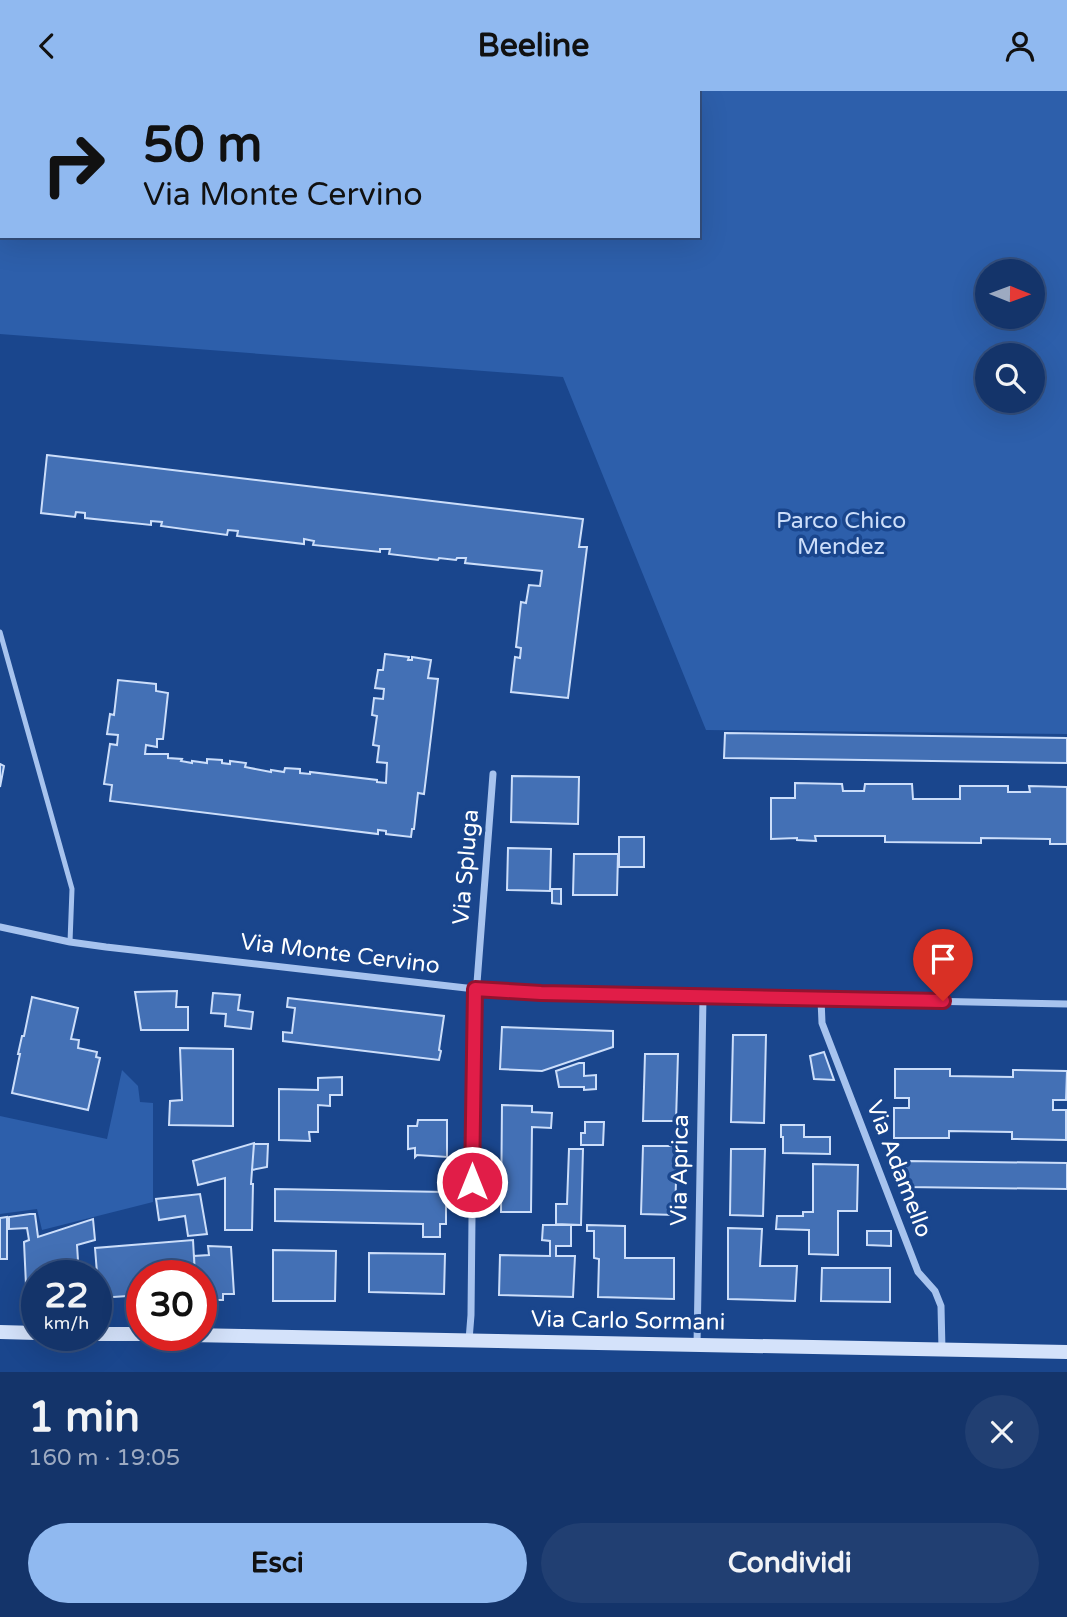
<!DOCTYPE html>
<html lang="it">
<meta charset="utf-8">
<style>
body{margin:0;font-family:"Varela Round",sans-serif;background:#213f72;color:#f1f3f6;height:100vh;display:flex;flex-direction:column;font-size:26px;white-space:nowrap}
*{box-sizing:border-box;margin:0}
p{font-size:23px;color:#9daac1}
.icon{flex:none;width:38px;height:38px;fill:none;stroke:currentColor;stroke-width:2;stroke-linecap:round;stroke-linejoin:round}
.map{position:relative;height:1281px;overflow:hidden}
.side{display:flex;flex-direction:column;background:#14346a;flex:1}
.side>*{flex:none}
.banner{position:absolute;left:0px;top:0px;width:700px;height:147px;box-shadow:0 7px 28px #0002,0 0 0 2px #334f7e;background:#90b9f0;color:#111;overflow:hidden}
.needle{width:46px;rotate:91deg}
.tools{position:absolute;left:975px;top:168px;display:grid;gap:14px}
.tools a{display:grid;place-items:center;width:70px;height:70px;border-radius:50%;background:#14346a;box-shadow:0 7px 28px #0002,0 0 0 2px #334f7e;font-size:35px}
.speed{position:absolute;left:21px;top:1169px;display:flex;gap:14px;font-size:35px;font-weight:700;text-align:center}
.speed>*{display:grid;place-content:center;width:91px;height:91px;border-radius:50%;background:#14346a;box-shadow:0 7px 28px #0002,0 0 0 2px #334f7e;line-height:1}
.speed small{font-size:18px;font-weight:400}
.speed .limit{border:10px solid #d22;background:#fff;color:#111}
.pin{position:absolute;display:grid;place-items:center;width:60px;height:60px;color:#fff;margin:-72px -30px;border-radius:50% 50% 50% 0;rotate:-45deg;box-shadow:0 0 7px #0007}
.pin .icon{rotate:45deg}
.me{position:absolute;width:77px;margin:-38px;rotate:0deg;stroke-linejoin:round;filter:drop-shadow(0 0 5px #0008)}
.turn{display:flex;align-items:center;gap:24px;height:147px;padding:0 28px;font-size:32px}
.turn .icon{width:91px;height:91px;stroke-width:2.5}
.turn b{display:block;font-size:49px;line-height:60px}
.round{display:grid;place-items:center;flex:none;width:74px;height:74px;border-radius:37px;background:#213f72}
.headline{display:flex;align-items:center;justify-content:space-between;height:119px;padding:0 28px}
h1{font-size:42px;font-weight:800;line-height:52px}
.primary-button{display:flex;gap:14px;margin-top:auto;padding:14px 28px}
.primary-button a{flex:1;height:80px;border-radius:42px;background:#90b9f0;color:#111;font-size:28px;font-weight:800;line-height:80px;text-align:center}
.primary-button a+a{background:#213f72;color:#f1f3f6}
header{display:flex;justify-content:space-between;align-items:center;height:91px;padding:0 28px;background:#90b9f0;color:#111;font-size:32px;font-weight:800}
.map>svg:first-child{display:block}
.green{fill:#2d5fab;fill-rule:evenodd}
.building{fill:#4370b5;stroke:#ccdefa;stroke-width:2}
.lines{fill:none;stroke-linecap:round;stroke-linejoin:round}
.service{stroke:#a7c3ee;stroke-width:5}
.minor{stroke:#a7c3ee;stroke-width:7}
.secondary{stroke:#d4e2fa;stroke-width:14}
.route-casing{stroke:#92132f;stroke-width:18}
.route{stroke:#e11d48;stroke-width:12}
.labels{text-anchor:middle;dominant-baseline:central;stroke-width:7;stroke-linejoin:round;paint-order:stroke}
.park-label{font-size:23px;fill:#ccdefa;stroke:#1a468d}
.street-label{font-size:23px;fill:#fff;stroke:#1a468d}
</style>
<header><svg class="icon" aria-label="back" viewBox="0 0 24 24"><path d="M15 5l-7 7 7 7"/></svg>Beeline<svg class="icon" aria-label="person" viewBox="0 0 24 24"><circle cx="12" cy="8" r="4"/><path d="M4 21q1-7 8-7t8 7"/></svg></header>
<div class="map">
<svg width="1067" height="1281" viewBox="0 0 1067 1281">
<rect width="100%" height="100%" fill="#1a468d"/>
<!-- green -->
<path class="green" d="M 0,0 L 9,2 L 2,2 L 2,145 L 698,145 L 698,2 L 33,2 L 33,0 L 1067,0 L 1067,643 L 706,639 L 563,286 L 0,243 ZM 987,180 L 1032,180 L 1032,226 L 987,226 ZM 987,264 L 1032,264 L 1032,310 L 987,310 Z
M 122,979 L 138,995 L 140,1011 L 153,1012 L 153,1111 L 42,1139 L 37,1118 L 0,1123 L 0,1025 L 107,1048 Z"/>
<!-- building -->
<path class="building" d="M 47,364 L 583,428 L 579,456 L 587,456 L 568,607 L 511,601 L 515,566 L 520,567 L 521,557 L 516,556 L 521,511 L 526,512 L 529,494 L 540,495 L 542,480 L 465,472 L 466,467 L 457,467 L 456,469 L 439,467 L 438,469 L 389,463 L 390,458 L 380,458 L 380,461 L 313,454 L 314,450 L 304,448 L 304,453 L 237,445 L 238,440 L 228,439 L 227,444 L 161,435 L 162,431 L 151,430 L 151,434 L 85,427 L 85,422 L 76,421 L 75,426 L 41,422 Z
M 385,563 L 409,566 L 408,569 L 412,569 L 412,566 L 431,569 L 428,587 L 438,588 L 424,703 L 418,702 L 414,738 L 412,738 L 411,746 L 386,743 L 386,740 L 378,739 L 378,743 L 110,710 L 112,694 L 104,693 L 110,653 L 117,654 L 118,644 L 107,643 L 110,623 L 114,624 L 118,589 L 156,593 L 156,600 L 168,602 L 163,648 L 157,648 L 157,656 L 146,654 L 145,663 L 168,663 L 168,667 L 182,668 L 181,670 L 192,672 L 192,670 L 207,672 L 207,668 L 222,669 L 222,672 L 230,673 L 230,670 L 246,672 L 245,676 L 271,681 L 271,679 L 284,681 L 285,677 L 300,678 L 300,682 L 310,683 L 310,681 L 377,689 L 377,691 L 386,692 L 387,672 L 377,671 L 379,655 L 373,654 L 377,625 L 372,624 L 374,607 L 383,608 L 384,598 L 375,597 L 378,579 L 383,579 Z
M 725,642 L 1067,647 L 1067,672 L 724,667 Z
M 0,673 L 4,675 L 0,696 Z
M 512,685 L 579,686 L 578,733 L 511,731 Z
M 795,692 L 842,693 L 843,700 L 864,700 L 865,693 L 912,693 L 913,708 L 960,708 L 960,695 L 1008,695 L 1008,701 L 1030,701 L 1029,695 L 1067,696 L 1067,753 L 1050,753 L 1050,748 L 981,747 L 981,752 L 885,751 L 885,745 L 815,745 L 816,750 L 797,749 L 797,747 L 771,748 L 771,707 L 795,707 Z
M 619,746 L 644,746 L 644,776 L 619,776 Z
M 508,757 L 551,758 L 550,800 L 507,799 Z
M 574,763 L 618,763 L 617,804 L 573,804 Z
M 552,798 L 561,798 L 561,813 L 552,812 Z
M 177,900 L 176,916 L 188,916 L 188,939 L 141,939 L 135,901 Z
M 213,902 L 240,904 L 238,919 L 253,921 L 251,938 L 225,935 L 226,923 L 211,922 Z
M 32,906 L 78,917 L 71,948 L 79,949 L 78,957 L 97,961 L 96,966 L 100,967 L 88,1019 L 12,1002 L 20,963 L 18,963 L 22,945 L 24,945 Z
M 288,907 L 444,925 L 439,959 L 441,960 L 439,969 L 283,950 L 283,941 L 292,942 L 295,917 L 287,916 Z
M 502,936 L 613,940 L 613,956 L 542,980 L 500,978 Z
M 733,944 L 766,944 L 764,1032 L 731,1031 Z
M 180,957 L 233,958 L 233,1035 L 169,1034 L 170,1010 L 182,1009 Z
M 824,961 L 834,989 L 814,988 L 810,965 Z
M 645,963 L 678,963 L 676,1030 L 643,1030 Z
M 579,972 L 584,972 L 584,985 L 596,984 L 596,998 L 584,999 L 584,996 L 559,996 L 556,980 Z
M 895,978 L 950,978 L 950,985 L 1013,986 L 1013,979 L 1067,980 L 1066,1009 L 1053,1009 L 1053,1019 L 1066,1019 L 1066,1049 L 1012,1048 L 1012,1041 L 949,1040 L 949,1047 L 894,1047 L 894,1017 L 909,1017 L 909,1007 L 895,1007 Z
M 342,986 L 342,1004 L 330,1004 L 330,1015 L 318,1014 L 318,1041 L 309,1041 L 310,1050 L 279,1049 L 279,998 L 318,999 L 318,987 Z
M 502,1014 L 532,1015 L 532,1021 L 552,1022 L 551,1037 L 532,1036 L 531,1121 L 501,1121 Z
M 418,1029 L 447,1029 L 447,1066 L 417,1064 L 415,1066 L 415,1057 L 408,1058 L 408,1035 L 417,1035 Z
M 585,1031 L 604,1031 L 603,1054 L 581,1054 L 581,1042 L 585,1042 Z
M 781,1034 L 804,1034 L 804,1046 L 830,1046 L 830,1063 L 783,1062 L 783,1046 L 781,1046 Z
M 254,1052 L 251,1093 L 253,1093 L 252,1139 L 225,1139 L 225,1087 L 198,1094 L 193,1070 Z
M 254,1053 L 268,1053 L 267,1076 L 252,1079 Z
M 643,1055 L 677,1055 L 675,1124 L 641,1123 Z
M 569,1058 L 583,1058 L 581,1134 L 556,1133 L 556,1113 L 567,1113 Z
M 731,1058 L 765,1058 L 763,1125 L 730,1124 Z
M 906,1070 L 1067,1072 L 1067,1098 L 906,1096 Z
M 813,1073 L 858,1074 L 857,1120 L 838,1120 L 838,1164 L 809,1163 L 809,1139 L 776,1138 L 777,1125 L 803,1125 L 803,1121 L 813,1121 Z
M 275,1098 L 446,1101 L 446,1133 L 440,1133 L 440,1146 L 423,1146 L 423,1133 L 275,1130 Z
M 200,1103 L 207,1143 L 188,1145 L 185,1125 L 159,1129 L 156,1108 Z
M 30,1123 L 35,1123 L 38,1146 L 93,1128 L 95,1149 L 77,1154 L 79,1185 L 37,1185 L 37,1194 L 26,1194 L 24,1151 L 29,1149 L 27,1137 L 9,1138 L 9,1126 Z
M 7,1126 L 7,1168 L 0,1168 L 0,1127 Z
M 543,1134 L 571,1134 L 571,1155 L 556,1155 L 556,1165 L 575,1165 L 573,1206 L 499,1204 L 500,1164 L 550,1165 L 550,1150 L 542,1149 Z
M 587,1134 L 625,1135 L 625,1167 L 674,1167 L 674,1208 L 598,1206 L 599,1168 L 594,1167 L 594,1140 L 587,1140 Z
M 728,1137 L 762,1138 L 760,1175 L 797,1175 L 795,1210 L 728,1208 Z
M 867,1140 L 891,1140 L 891,1155 L 867,1154 Z
M 193,1149 L 195,1185 L 142,1185 L 142,1204 L 99,1207 L 95,1157 Z
M 208,1155 L 231,1156 L 234,1203 L 223,1203 L 223,1209 L 201,1209 L 201,1185 L 195,1185 L 194,1165 L 209,1164 Z
M 273,1159 L 336,1160 L 335,1210 L 273,1210 Z
M 369,1162 L 445,1163 L 444,1203 L 369,1201 Z
M 822,1177 L 890,1177 L 890,1211 L 821,1210 Z"/>
<g class="lines">
<!-- service -->
<path class="service" d="M 0,541 L 72,798 L 70,851"/>
<!-- minor -->
<path class="minor" d="M 0,836 L 70,851 L 106,856 L 475,898 L 541,902 L 1067,913
M 821,908 L 822,932 L 918,1181 L 935,1200 L 941,1215 L 942,1259
M 469,1249 L 471,1224 L 474,931 L 493,683
M 697,1254 L 703,906"/>
<!-- secondary -->
<path class="secondary" d="M 0,1241 L 37,1242
M 96,1243 L 142,1243
M 189,1244 L 1067,1261"/>
</g>
<g class="lines">
<!-- route casing -->
<g class="route-casing">
<path id="route" d="M 472,1091 L 475,898 L 541,902 L 943,910"/>
</g>
<!-- route -->
<use href="#route" class="route"/>
</g>
<g class="labels">
<!-- park labels -->
<g class="park-label">
<text x="841" y="430">Parco Chico<tspan x="841" dy="26">Mendez</tspan></text>
</g>
<!-- street labels -->
<g class="street-label">
<text transform="translate(466 776) rotate(-85)">Via Spluga</text>
<text transform="translate(340 863) rotate(7)">Via Monte Cervino</text>
<text transform="translate(899 1078) rotate(69)">Via Adamello</text>
<text transform="translate(680 1079) rotate(-89)">Via Aprica</text>
<text transform="translate(628 1230) rotate(1)">Via Carlo Sormani</text>
</g>
</g>
</svg>
<div class="tools">
<a><svg class="needle" viewBox="-14 -14 28 28"><path d="M0-13l5 13h-10z" fill="#e53935"/><path d="M0 13l5-13h-10z" fill="#9daac1"/></svg></a>
<a><svg class="icon" aria-label="search" viewBox="0 0 24 24"><circle cx="10" cy="10" r="6"/><path d="M15 15l6 6"/></svg></a>
</div>
<div class="speed"><div>22<small>km/h</small></div><div class="limit">30</div></div>
<div class="pin" style="left:943px;top:910px;background:#d93025"><svg class="icon" aria-label="arrive" viewBox="0 0 24 24"><path d="M6 21V4h12l-3 4 3 4H6"/></svg></div>
<svg class="me" style="left:472px;top:1091px" viewBox="-20 -20 40 40"><circle r="17" fill="#e11d48" stroke="#fff" stroke-width="3"/><path d="M0-11L8 9 0 5-8 9z" fill="#fff"/></svg>
<div class="banner">
<div class="turn"><svg class="icon" aria-label="right" viewBox="0 0 24 24"><path d="M7 20v-9h11M14 6l5 5-5 5"/></svg><div><b>50 m</b>Via Monte Cervino</div></div>
</div>
</div>
<section class="side">
<div class="headline"><div><h1>1 min</h1><p>160 m · 19:05</p></div><a class="round"><svg class="icon" aria-label="close" viewBox="0 0 24 24"><path d="M6 6l12 12M18 6L6 18"/></svg></a></div>
<div class="primary-button"><a>Esci</a><a>Condividi</a></div>
</section>
